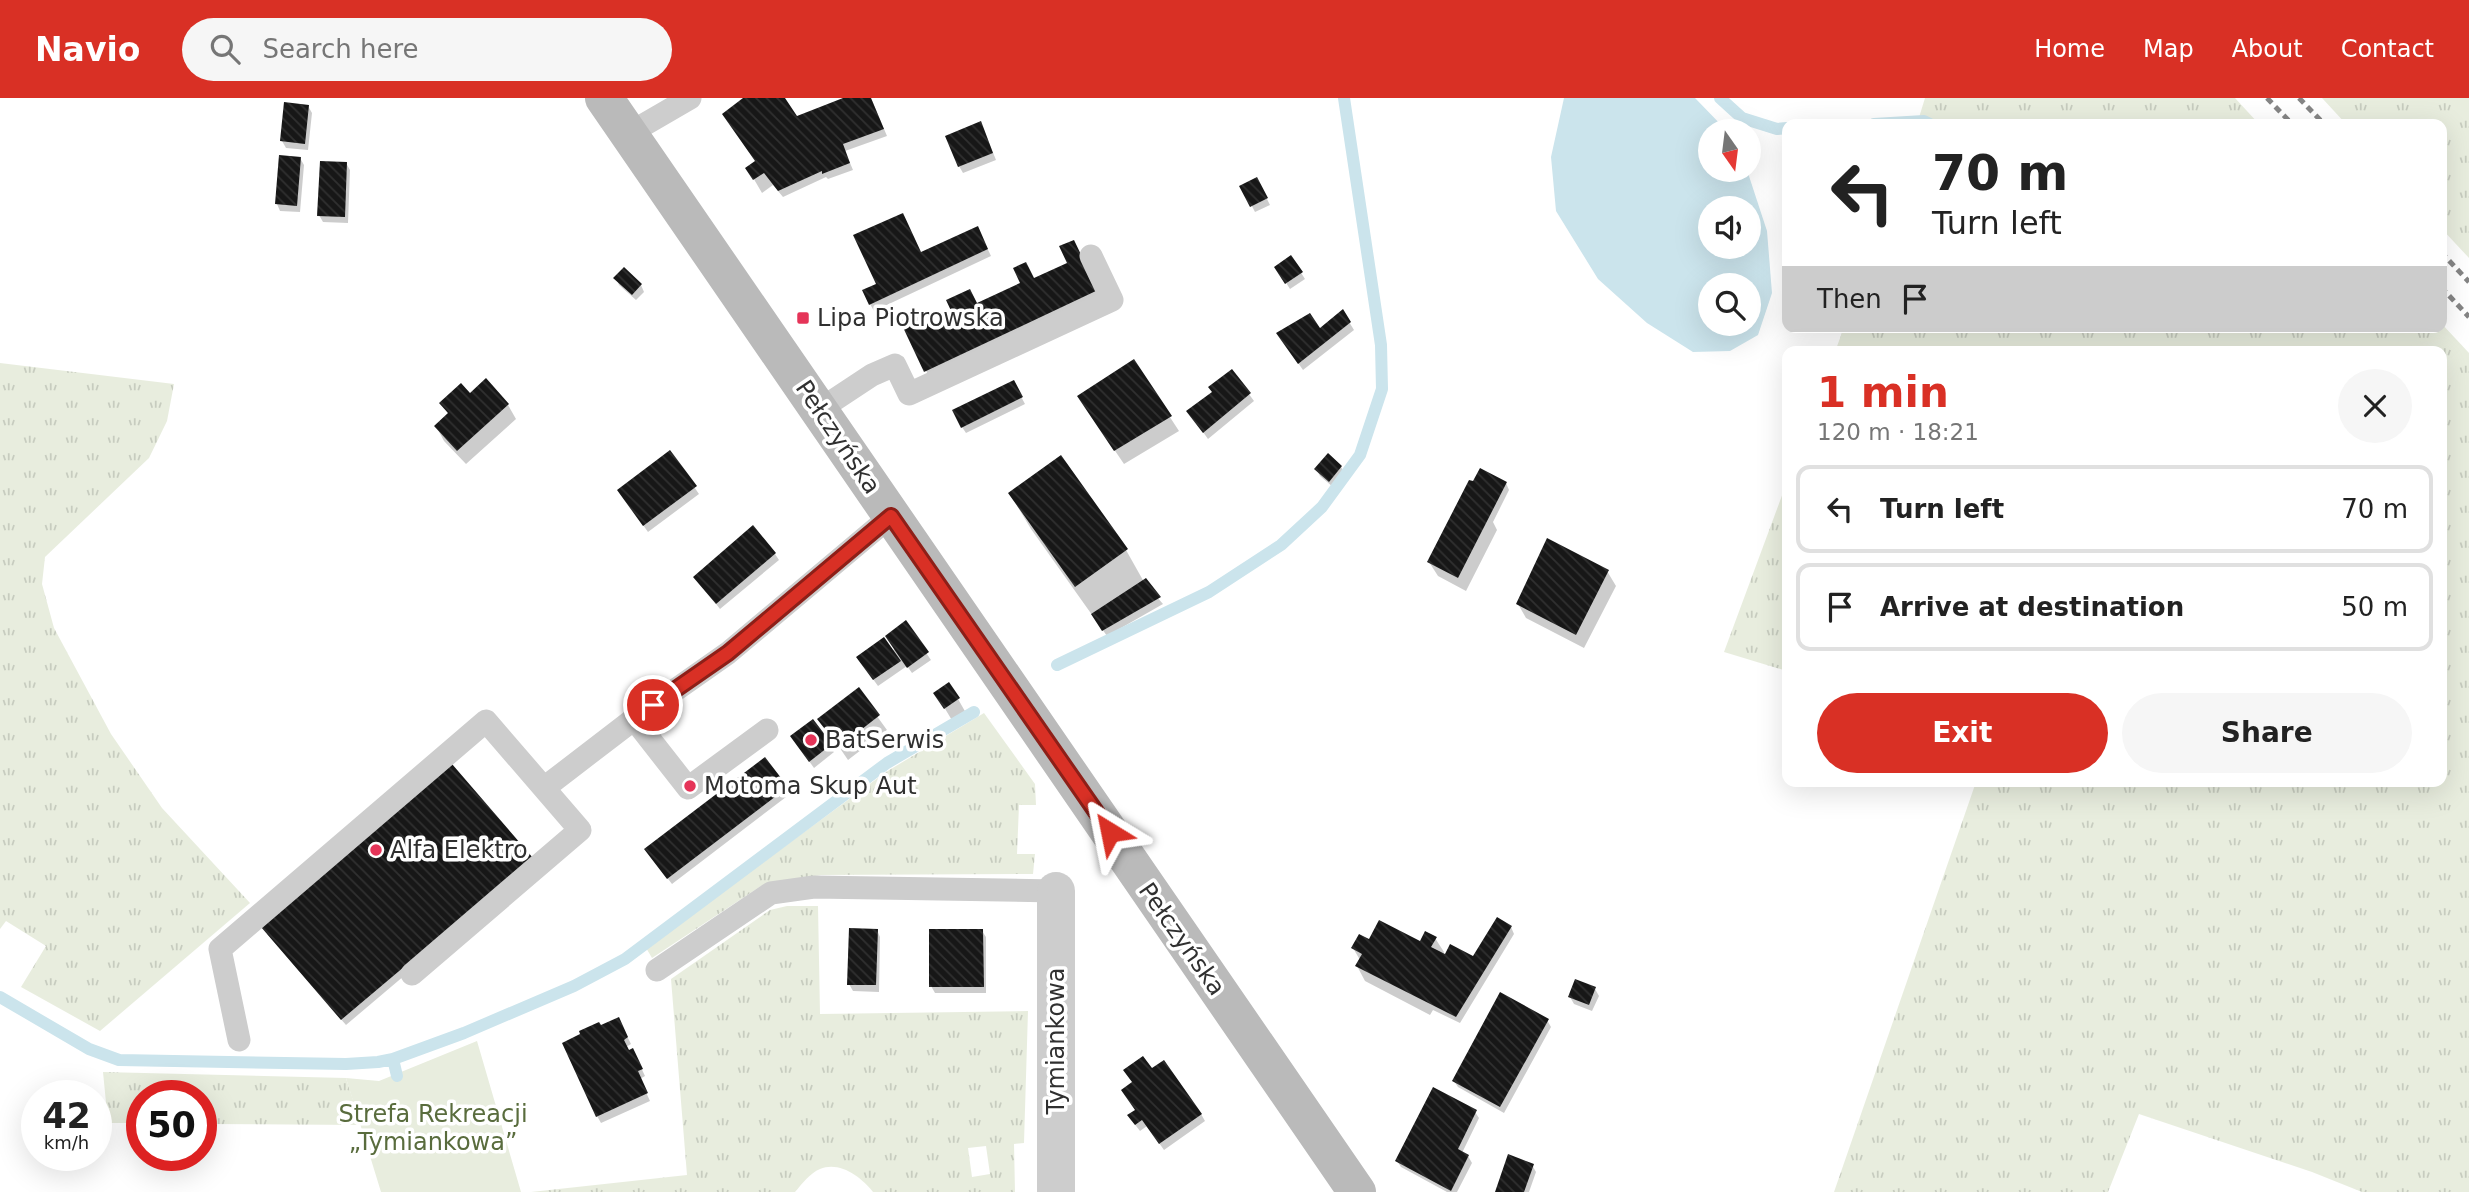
<!DOCTYPE html>
<meta charset="utf-8">
<style>
body{margin:0;font-family:"DejaVu Sans",sans-serif;background:#f6f6f6;color:#222;height:100vh;display:flex;flex-direction:column;font-size:26px;white-space:nowrap}
*{box-sizing:border-box;margin:0}
p{font-size:23px;color:#767676}
.icon{flex:none;width:38px;height:38px;fill:none;stroke:currentColor;stroke-width:2;stroke-linecap:round;stroke-linejoin:round}
.map{position:relative;flex:1;overflow:hidden}
.side{position:absolute;left:1782px;top:248px;width:665px;height:441px;display:flex;flex-direction:column;background:#fff;border-radius:14px;box-shadow:0 7px 28px #0002}
.side>*{flex:none}
.top-card{position:absolute;left:1782px;top:21px;width:665px;height:214px;border-radius:14px;box-shadow:0 7px 28px #0002;background:#fff;color:#222;overflow:hidden}
.needle{width:46px;rotate:166deg}
.controls{position:absolute;left:1698px;top:21px;display:grid;gap:14px}
.controls a{display:grid;place-items:center;width:63px;height:63px;border-radius:50%;background:#fff;box-shadow:0 7px 28px #0002;font-size:35px}
.speed{position:absolute;left:21px;top:982px;display:flex;gap:14px;font-size:35px;font-weight:700;text-align:center}
.speed>*{display:grid;place-content:center;width:91px;height:91px;border-radius:50%;background:#fff;box-shadow:0 7px 28px #0002;line-height:1}
.speed small{font-size:18px;font-weight:400}
.speed .limit{border:10px solid #d22;background:#fff;color:#111}
.pin{position:absolute;display:grid;place-items:center;width:60px;height:60px;color:#fff;margin:-30px;border:4px solid #fff;border-radius:50%;box-shadow:0 2px 7px #0007}
.me{position:absolute;width:77px;margin:-38px;rotate:325deg;stroke-linejoin:round;filter:drop-shadow(0 0 5px #0008)}
.turn{display:flex;align-items:center;gap:24px;height:147px;padding:0 35px;font-size:32px}
.turn .icon{width:91px;height:91px;stroke-width:2.5}
.turn b{display:block;font-size:49px;line-height:60px}
.then{display:flex;align-items:center;height:66px;padding:0 35px;background:#0003;gap:14px;font-size:26px}
.round{display:grid;place-items:center;flex:none;width:74px;height:74px;border-radius:37px;background:#f6f6f6}
.summary{display:flex;align-items:center;justify-content:space-between;height:119px;padding:0 35px}
h1{font-size:42px;font-weight:600;line-height:52px;color:#d93025}
.cta{display:flex;gap:14px;margin-top:auto;padding:14px 35px}
.cta a{flex:1;height:80px;border-radius:42px;background:#d93025;color:#fff;font-size:28px;font-weight:600;line-height:80px;text-align:center}
.cta a+a{background:#f6f6f6;color:#222}
ul{padding:0;list-style:none}
li{display:flex;align-items:center;gap:21px;height:88px;margin:0 14px 10px;padding:0 21px;border:4px solid #e0e0e0;border-radius:14px}
li div{flex:1}
li b{display:block;font-size:26px}
li em{font-style:normal}
header{display:flex;align-items:center;gap:42px;box-sizing:border-box;height:98px;padding:0 35px;background:#d93025;color:#fff}
header strong{font-size:33px}
nav{display:flex;gap:38px;margin-inline-start:auto;font-size:24px}
.search{width:490px;height:63px;background:#f6f6f6;display:flex;align-items:center;gap:18px;box-sizing:border-box;padding:0 24px;border-radius:38px;color:#767676;font-size:26px}
.map>svg:first-child{display:block}
.grass{fill:url(#grass-tufts);fill-rule:evenodd}
.park{fill:#e8edde}
.water{fill:#cbe4ec;fill-rule:evenodd}
.shadow{fill:#0003}
.lines{fill:none;stroke-linecap:round;stroke-linejoin:round}
.stream{stroke:#cbe4ec;stroke-width:12}
.building{fill:url(#building-back-hatch)}
.service{stroke:#cdcdcd;stroke-width:23}
.minor{stroke:#cdcdcd;stroke-width:38}
.secondary{stroke:#bababa;stroke-width:38}
.rail{stroke:#858585;stroke-width:5;stroke-dasharray:7 5;stroke-linecap:butt}
.route-casing{stroke:#8d1f18;stroke-width:18}
.route{stroke:#d93025;stroke-width:12}
.poi-dot{fill:#e53458;stroke:#fff;stroke-width:2.5}
.labels{text-anchor:middle;dominant-baseline:central;stroke-width:7;stroke-linejoin:round;paint-order:stroke}
.poi-label{font-size:24px;fill:#303030;stroke:#fff;text-anchor:start}
.street-label{font-size:24px;fill:#303030;stroke:#fff}
.park-label{font-size:24px;fill:#596c3d;stroke:#fff}
</style>
<header>
<strong>Navio</strong>
<div class="search"><svg class="icon" aria-label="search" viewBox="0 0 24 24"><circle cx="10" cy="10" r="6"/><path d="M15 15l6 6"/></svg>Search here</div>
<nav><a>Home</a><a>Map</a><a>About</a><a>Contact</a></nav>
</header>
<div class="map">
<svg width="2469" height="1094" viewBox="0 0 2469 1094">
<defs>
<pattern id="grass-tufts" width="24" height="20" patternUnits="userSpaceOnUse" patternTransform="scale(1.75)"><rect width="24" height="20" fill="#e8edde"/><path d="M3 7l-1-3M5 7V3M7 7l1-3M15 17l-1-3M17 17v-4M19 17l1-3" fill="none" stroke="#c7ccbf"/></pattern>
<pattern id="building-back-hatch" width="6" height="6" patternUnits="userSpaceOnUse" patternTransform="scale(1.75)"><rect width="6" height="6" fill="#171717"/><path d="M-1 5l2 2M0 0l6 6M5-1l2 2" fill="none" stroke="#303030"/></pattern>
</defs>
<rect width="100%" height="100%" fill="#fff"/>
<!-- grass -->
<path class="grass" d="M 1925,0 L 2235,0 L 2259,26 L 1917,26 Z
M 2322,0 L 2469,0 L 2469,160 L 2441,130 L 2441,26 L 2346,26 Z
M 2441,225 L 2469,255 L 2469,1094 L 2362,1094 L 2312,1074 L 2139,1016 L 2108,1094 L 1834,1094 L 1976,684 L 2441,684 L 2441,254 L 1835,254 L 1844,229 L 2441,229 Z
M 0,265 L 174,286 L 167,323 L 149,360 L 45,459 L 42,486 L 54,530 L 111,636 L 162,710 L 250,805 L 100,933 L 21,889 L 46,848 L 6,823 L 0,831 Z
M 1787,384 L 1787,573 L 1724,554 Z
M 984,615 L 1035,686 L 1036,707 L 1019,707 L 1017,756 L 1035,756 L 1033,776 L 821,777 L 761,788 L 652,860 L 645,848 L 758,768 L 886,674 Z
M 787,808 L 818,808 L 820,916 L 1028,913 L 1024,1045 L 1014,1046 L 1015,1094 L 873,1094 C 861,1079 840,1063 820,1071 C 810,1075 802,1086 795,1094 L 531,1094 L 687,1077 L 671,881 L 770,812 ZM 986,1048 L 990,1076 L 972,1079 L 968,1050 Z
M 103,974 L 346,980 L 361,1027 L 201,1026 L 201,998 L 142,998 L 142,1025 L 108,1025 Z"/>
<!-- park -->
<path class="park" d="M 477,943 L 521,1094 L 381,1094 L 346,980 L 379,983 Z"/>
<!-- water -->
<path class="water" d="M 1564,0 L 1695,0 L 1727,33 L 1710,33 L 1710,72 L 1747,72 L 1767,133 L 1772,195 L 1758,237 L 1730,253 L 1693,254 L 1647,225 L 1598,181 L 1556,113 L 1551,59 ZM 1710,110 L 1748,110 L 1748,149 L 1710,149 ZM 1710,187 L 1748,187 L 1748,226 L 1710,226 Z"/>
<!-- shadow -->
<path class="shadow" d="M 746,0 L 783,0 L 801,27 L 848,0 L 871,0 L 887,38 L 845,53 L 853,72 L 828,81 L 826,79 L 783,99 L 773,87 L 762,95 L 748,71 L 756,64 Z
M 308,8 L 312,15 L 308,52 L 286,50 L 282,43 Z
M 984,32 L 996,62 L 963,75 L 959,68 Z
M 300,60 L 304,67 L 300,114 L 280,113 L 277,106 Z
M 346,65 L 350,72 L 348,125 L 323,124 L 319,117 Z
M 1257,81 L 1270,107 L 1255,114 L 1242,89 Z
M 981,137 L 991,158 L 874,213 L 870,206 L 878,187 L 921,155 Z
M 1073,144 L 1109,214 L 937,295 L 902,224 L 930,230 L 1069,166 Z
M 1291,159 L 1305,181 L 1290,191 L 1276,169 Z
M 616,180 L 641,187 L 644,194 L 636,202 L 619,187 Z
M 1343,214 L 1354,232 L 1303,272 L 1282,242 L 1319,232 Z
M 1134,264 L 1179,333 L 1124,366 L 1088,313 Z
M 1232,273 L 1254,303 L 1208,341 L 1193,320 Z
M 1017,291 L 1025,306 L 966,335 L 962,329 Z
M 470,298 L 508,307 L 516,321 L 466,366 L 444,343 L 436,328 L 449,317 L 441,305 Z
M 670,354 L 699,396 L 648,434 L 623,399 Z
M 1341,369 L 1345,375 L 1333,389 L 1320,378 L 1316,371 Z
M 1506,385 L 1509,392 L 1493,424 L 1497,432 L 1466,493 L 1438,478 L 1429,464 Z
M 1010,396 L 1126,452 L 1144,484 L 1163,506 L 1107,538 L 1031,431 Z
M 775,456 L 779,462 L 720,511 L 695,479 Z
M 1607,473 L 1616,488 L 1584,550 L 1526,520 L 1518,506 Z
M 906,525 L 931,562 L 912,575 L 907,568 L 878,588 L 862,566 L 895,551 Z
M 858,592 L 887,632 L 848,662 L 820,621 Z
M 958,601 L 966,615 L 953,624 L 944,609 Z
M 812,624 L 834,654 L 814,670 L 796,645 Z
M 786,690 L 790,696 L 672,786 L 650,758 Z
M 535,767 L 346,927 L 267,836 Z
M 1511,829 L 1514,836 L 1460,925 L 1433,912 L 1430,917 L 1365,883 L 1357,868 L 1360,862 L 1353,850 L 1370,843 L 1421,845 L 1435,840 L 1444,854 L 1443,857 L 1473,860 Z
M 877,832 L 880,839 L 879,894 L 853,893 L 849,886 Z
M 982,833 L 986,839 L 986,895 L 935,895 L 931,888 Z
M 1595,891 L 1599,898 L 1592,913 L 1574,906 L 1570,899 Z
M 1547,922 L 1551,929 L 1504,1015 L 1458,989 L 1454,983 Z
M 622,928 L 631,946 L 626,949 L 636,959 L 645,978 L 640,981 L 650,1003 L 601,1025 L 597,1018 Z
M 1151,973 L 1201,1016 L 1205,1023 L 1164,1052 L 1147,1028 L 1140,1033 L 1133,1024 Z
M 1475,1014 L 1479,1020 L 1462,1055 L 1468,1058 L 1472,1065 L 1457,1094 L 1447,1094 L 1401,1069 L 1397,1063 Z
M 1532,1067 L 1536,1074 L 1529,1094 L 1497,1094 Z"/>
<g class="lines">
<!-- stream -->
<path class="stream" d="M 1720,0 L 1742,20 L 1777,31 L 1787,30
M 1874,26 L 1924,23 L 1930,26
M 1057,567 L 1209,494 L 1281,447 L 1322,409 L 1360,357 L 1382,291 L 1381,247 L 1344,0
M 0,899 L 89,951 L 119,962 L 346,966 L 378,964 L 393,961 L 464,935 L 574,888 L 625,861 L 887,665 L 974,614
M 393,961 L 397,978"/>
</g>
<!-- building -->
<path class="building" d="M 743,0 L 785,0 L 797,18 L 843,0 L 871,0 L 884,31 L 843,46 L 850,65 L 822,76 L 822,73 L 778,93 L 764,75 L 753,82 L 745,70 L 755,63 L 722,16 Z
M 284,4 L 309,7 L 305,46 L 280,43 Z
M 981,23 L 993,55 L 958,69 L 945,38 Z
M 279,57 L 301,59 L 297,108 L 275,106 Z
M 320,63 L 347,64 L 345,119 L 317,118 Z
M 1257,79 L 1268,100 L 1250,109 L 1239,88 Z
M 903,115 L 921,154 L 978,128 L 988,151 L 869,207 L 862,192 L 876,186 L 853,137 Z
M 1074,142 L 1098,192 L 924,274 L 900,223 L 922,213 L 929,229 L 953,217 L 946,202 L 970,191 L 977,205 L 1020,185 L 1013,170 L 1026,164 L 1034,180 L 1067,165 L 1059,148 Z
M 1291,157 L 1303,174 L 1285,186 L 1274,169 Z
M 624,169 L 642,186 L 632,197 L 613,180 Z
M 1343,211 L 1351,224 L 1298,266 L 1276,235 L 1310,215 L 1320,230 Z
M 1134,261 L 1172,318 L 1114,353 L 1077,298 Z
M 1232,271 L 1251,295 L 1203,335 L 1186,313 L 1212,294 L 1208,289 Z
M 486,280 L 509,306 L 457,353 L 434,328 L 448,315 L 439,305 L 461,285 L 470,295 Z
M 1014,282 L 1023,299 L 961,330 L 952,312 Z
M 670,352 L 697,388 L 643,428 L 617,392 Z
M 1328,355 L 1342,368 L 1329,384 L 1314,371 Z
M 1061,357 L 1128,451 L 1075,489 L 1008,395 Z
M 1480,370 L 1507,384 L 1458,480 L 1427,464 L 1469,382 L 1473,383 Z
M 753,427 L 776,455 L 716,506 L 693,479 Z
M 1547,440 L 1609,472 L 1576,537 L 1516,506 Z
M 1146,480 L 1161,499 L 1102,533 L 1091,516 Z
M 906,522 L 929,554 L 907,570 L 885,538 Z
M 884,539 L 901,563 L 873,582 L 856,559 Z
M 949,584 L 960,600 L 944,611 L 933,595 Z
M 859,589 L 880,617 L 839,649 L 817,621 Z
M 813,621 L 832,646 L 809,664 L 790,638 Z
M 765,659 L 788,689 L 667,781 L 644,751 Z
M 452,666 L 533,760 L 341,922 L 261,829 Z
M 1497,819 L 1512,828 L 1456,919 L 1355,868 L 1362,856 L 1351,850 L 1359,836 L 1369,841 L 1379,822 L 1420,843 L 1425,833 L 1437,839 L 1431,849 L 1445,856 L 1450,846 L 1473,858 Z
M 849,830 L 878,831 L 876,887 L 847,887 Z
M 929,831 L 983,831 L 984,889 L 929,889 Z
M 1575,881 L 1596,889 L 1589,907 L 1568,899 Z
M 1500,894 L 1549,921 L 1500,1009 L 1452,983 Z
M 619,919 L 628,939 L 624,942 L 629,952 L 633,950 L 643,971 L 638,973 L 648,995 L 596,1019 L 562,945 L 580,936 L 579,933 L 599,924 L 601,927 Z
M 1143,958 L 1152,970 L 1164,962 L 1202,1016 L 1159,1046 L 1142,1022 L 1135,1027 L 1127,1017 L 1135,1012 L 1121,992 L 1132,984 L 1123,972 Z
M 1433,989 L 1477,1012 L 1458,1051 L 1469,1057 L 1451,1093 L 1395,1063 Z
M 1508,1056 L 1534,1066 L 1524,1094 L 1495,1094 Z"/>
<g class="lines">
<!-- service -->
<path class="service" d="M 628,36 L 690,0
M 819,312 L 872,277 L 895,267 L 909,296 L 1112,202 L 1091,158
M 634,621 L 688,690 L 767,632
M 544,690 L 634,621 L 728,555 L 891,418
M 657,872 L 771,795 L 814,789 L 1056,793
M 239,942 L 220,851 L 486,623 L 580,732 L 412,876"/>
<!-- minor -->
<path class="minor" d="M 1056,1094 L 1056,793"/>
<!-- secondary -->
<path class="secondary" d="M 604,0 L 1357,1094"/>
<!-- rail -->
<path class="rail" d="M 2267,0 L 2292,26
M 2299,0 L 2324,26
M 2441,154 L 2469,184
M 2441,189 L 2469,219"/>
</g>
<g class="lines">
<!-- route casing -->
<g class="route-casing">
<path id="route" d="M 653,607 L 728,555 L 891,418 L 1110,734"/>
</g>
<!-- route -->
<use href="#route" class="route"/>
</g>
<!-- markers -->
<g class="poi-dot">
<rect x="796" y="213" width="14" height="14" rx="3.5"/>
<circle cx="811" cy="642" r="7"/>
<circle cx="690" cy="688" r="7"/>
<circle cx="376" cy="752" r="7"/>
</g>
<g class="labels">
<!-- poi labels -->
<g class="poi-label">
<text x="817" y="220">Lipa Piotrowska</text>
<text x="825" y="642">BatSerwis</text>
<text x="704" y="688">Motoma Skup Aut</text>
<text x="390" y="752">Alfa Elektro</text>
</g>
<!-- street labels -->
<g class="street-label">
<text transform="translate(838 339) rotate(56)">Pełczyńska</text>
<text transform="translate(1182 841) rotate(55)">Pełczyńska</text>
<text transform="translate(1056 943) rotate(-90)">Tymiankowa</text>
</g>
<!-- park labels -->
<g class="park-label">
<text x="433" y="1016">Strefa Rekreacji<tspan x="433" dy="28">„Tymiankowa”</tspan></text>
</g>
</g>
</svg>
<div class="controls">
<a><svg class="needle" viewBox="-14 -14 28 28"><path d="M0-13l5 13h-10z" fill="#e53935"/><path d="M0 13l5-13h-10z" fill="#767676"/></svg></a>
<a><svg class="icon" aria-label="sound" viewBox="0 0 24 24"><path d="M4 9h4l5-4v14l-5-4H4zM17 9q2 3 0 6"/></svg></a>
<a><svg class="icon" aria-label="search" viewBox="0 0 24 24"><circle cx="10" cy="10" r="6"/><path d="M15 15l6 6"/></svg></a>
</div>
<div class="speed"><div>42<small>km/h</small></div><div class="limit">50</div></div>
<div class="pin" style="left:653px;top:607px;background:#d93025"><svg class="icon" aria-label="arrive" viewBox="0 0 24 24"><path d="M6 21V4h12l-3 4 3 4H6"/></svg></div>
<svg class="me" style="left:1110px;top:734px" viewBox="-20 -20 40 40"><path d="M0-17L14 15 0 8-14 15z" fill="#d93025" stroke="#fff" stroke-width="4"/></svg>
<div class="top-card">
<div class="turn"><svg class="icon" aria-label="left" viewBox="0 0 24 24"><path d="M17 20v-9H6M10 6l-5 5 5 5"/></svg><div><b>70 m</b>Turn left</div></div>
<div class="then">Then<svg class="icon" aria-label="arrive" viewBox="0 0 24 24"><path d="M6 21V4h12l-3 4 3 4H6"/></svg></div>
</div>
<section class="side">
<div class="summary"><div><h1>1 min</h1><p>120 m · 18:21</p></div><a class="round"><svg class="icon" aria-label="close" viewBox="0 0 24 24"><path d="M6 6l12 12M18 6L6 18"/></svg></a></div>
<ul>
<li><svg class="icon" aria-label="left" viewBox="0 0 24 24"><path d="M17 20v-9H6M10 6l-5 5 5 5"/></svg><div><b>Turn left</b></div><em>70 m</em></li>
<li><svg class="icon" aria-label="arrive" viewBox="0 0 24 24"><path d="M6 21V4h12l-3 4 3 4H6"/></svg><div><b>Arrive at destination</b></div><em>50 m</em></li>
</ul>
<div class="cta"><a>Exit</a><a>Share</a></div>
</section>
</div>
